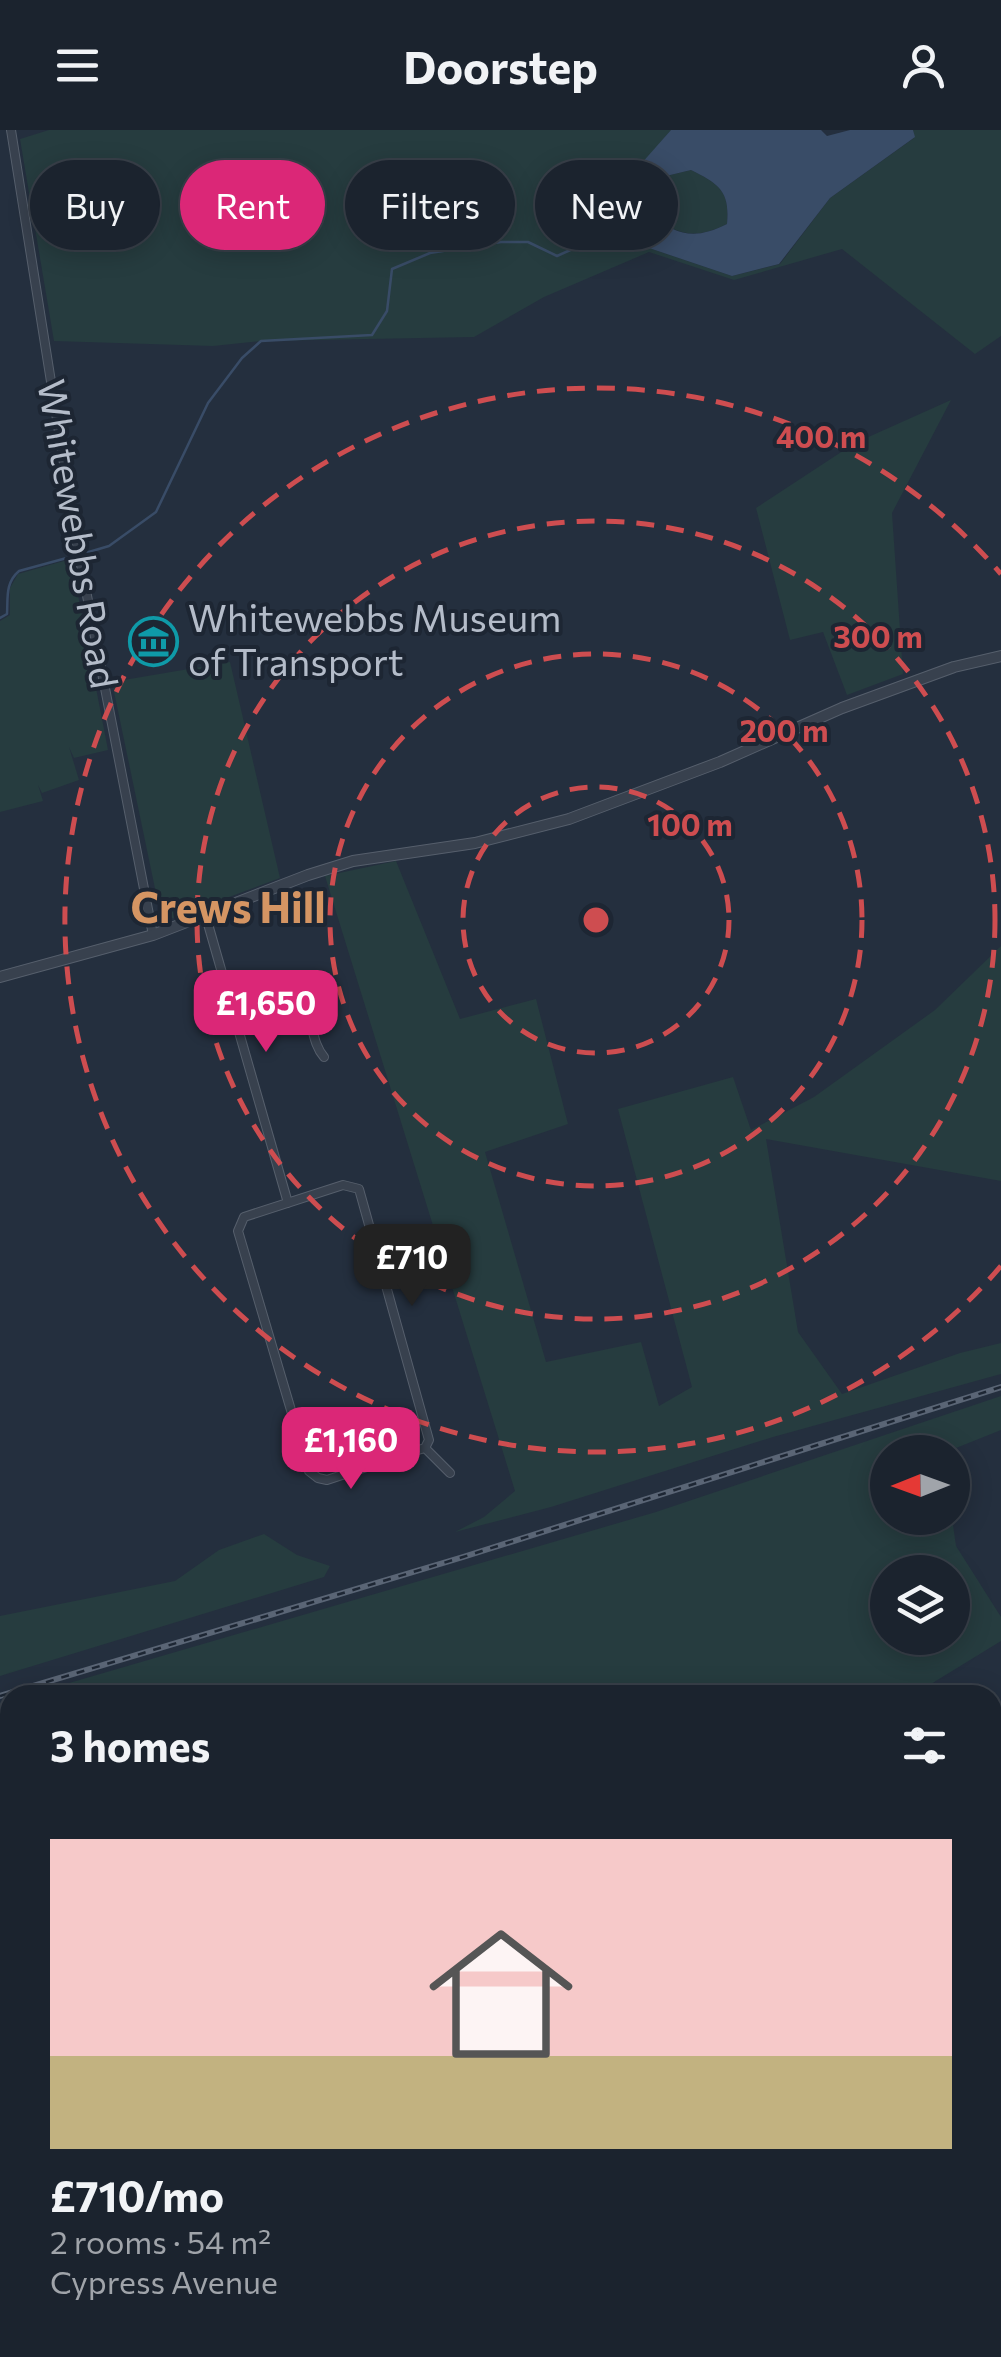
<!DOCTYPE html>
<html lang="en">
<head>
<meta charset="utf-8">
<style>
  body { margin:0; font-family:Commissioner,sans-serif; background:#282f3a; color:#f1f3f6; height:100vh; display:flex; flex-direction:column; font-size:38px; white-space:nowrap }
  * { box-sizing:border-box; margin:0 }
  p { font-size:32px; color:#a0a4aa }
  .icon { flex:none; width:55px; height:55px; fill:none; stroke:currentColor; stroke-width:2; stroke-linecap:round; stroke-linejoin:round }
  .map { position:relative; flex:1; overflow:hidden }
  .sheet { position:absolute; left:0px; top:1555px; width:1002px; height:672px; display:flex; flex-direction:column; background:#1b232e; border-radius:30px 30px 0 0; box-shadow:0 5px 25px #0003,0 0 0 2px #39404a }
  .sheet>* { flex:none }
  .hud { position:absolute; left:30px; top:30px; width:942px; height:90px; display:flex; gap:20px }
  .needle { width:65px; rotate:269deg }
  .fabs { position:absolute; left:870px; top:1305px; display:grid; gap:20px }
  .fabs a { display:grid; place-items:center; width:100px; height:100px; border-radius:50%; background:#1b232e; box-shadow:0 5px 25px #0003,0 0 0 2px #39404a; font-size:50px }
  .price { position:absolute; translate:-50% -85px; padding:0 22px; border-radius:20px; background:#db2777; color:#fff; font-size:32px; line-height:65px; filter:drop-shadow(0 2px 5px #0008) }
  .price::after { content:''; position:absolute; left:50%; top:60px; width:30px; height:22px; margin-left:-15px; background:inherit; clip-path:polygon(0 0,100% 0,50% 100%) }
  .price.selected { background:#222; color:#fff }
  ul { padding:0; list-style:none }
  li { display:grid; align-content:center; gap:20px; height:530px; padding:0 50px }
  li+li { border-top:2px solid #39404a }
  li span { display:grid; place-items:center; height:310px; border-radius:0px; color:#555 }
  li>.icon { margin-inline-start:auto }
  span .icon { width:180px; height:180px; fill:#fffc; stroke-width:1 }
  li b { font-size:42px }
  h2 { display:flex; justify-content:space-between; align-items:center; height:120px; padding:0 50px; font-size:42px }
  .chip { padding:0 35px; border-radius:45px; background:#1b232e; box-shadow:0 5px 25px #0003,0 0 0 2px #39404a; font-size:35px; line-height:90px }
  .chip.selected { background:#db2777; color:#fff }
  header { display:flex; justify-content:space-between; align-items:center; height:130px; padding:0 50px; background:#1b232e; font-size:45px; font-weight:700 }
  .map>svg:first-child { display:block }
</style>
</head>
<body>
<header><svg class="icon" aria-label="menu" viewBox="0 0 24 24"><path d="M4 6h16M4 12h16M4 18h16"/></svg>Doorstep<svg class="icon" aria-label="person" viewBox="0 0 24 24"><circle cx="12" cy="8" r="4"/><path d="M4 21q1-7 8-7t8 7"/></svg></header>
<div class="map">
<svg width="1001" height="2227" viewBox="0 0 1001 2227">
  <rect width="100%" height="100%" fill="#242f3e"/>
  <path fill="#263c3f" fill-rule="evenodd" d="M49,0H671L643,33L600,122L649,118L732,146L780,134L830,68L914,8L913,0H1001V206L975,224L842,119L734,150L649,122L544,167L474,207L261,211L213,216L54,211L20,9Z
    M691,40C719,54 730,61 727,94C694,110 679,105 649,85L652,65L662,47Z
    M951,270L892,383L903,544L847,565L823,502L790,510L756,378L855,313Z
    M71,429L108,620L74,628L69,617L79,650L42,663L38,655L43,671L0,682V491L10,485V458L18,444Z
    M230,532L280,748L162,792L112,552Z
    M396,731L460,889L536,869L568,994L485,1022L546,1232L641,1212L659,1276L692,1257L618,979L733,947L751,1000L814,967L935,880L1001,816V1051L766,1009L798,1202L842,1264L960,1223L1001,1213V1244L773,1307L551,1377L455,1402L484,1387L515,1361L325,746Z
    M1001,1266V1300L946,1322H888V1388H952L956,1416L1001,1487V1511L913,1565H28L656,1382ZM888,1442H952V1508H888Z
    M264,1404L297,1425L330,1436L324,1447L0,1546V1486L175,1451L219,1420Z
    M10,1570V2218H695L692,2227H0V1573Z
    M1001,1897V1974L993,1978V1902Z"/>
  <path fill="#394c67" fill-rule="evenodd" d="M671,0H821L827,6L850,0H913L915,7L830,68L779,134L732,146L649,118L600,122L586,104L602,78ZM691,40C719,54 730,61 727,94C695,110 678,106 649,84L652,65L662,47Z"/>
  <g fill="none" stroke-linecap="round" stroke-linejoin="round">
    <path stroke="#394c67" stroke-width="2.5" d="M82,424L109,416L156,382L208,273L242,228L261,211L372,205L387,181L392,139L430,123L501,112H528L557,126L575,118L587,104
      M0,488L7,484C8,468 5,453 19,441L74,426
      M992,1962L1001,1959
      M0,2169L10,2168
      M190,2218L191,2227
      M202,2218L243,2225L267,2218
      M362,2218L365,2227
      M431,2227L442,2221L454,2227
      M499,2227L508,2218"/>
    <defs>
      <path id="minor" d="M11,0L76,409L153,805
        M206,787L288,1073
        M303,876L318,867
        M237,890L303,876C314,891 311,912 324,927
        M343,1055L359,1059L429,1310L425,1318L418,1320L327,1350L318,1348L309,1341L238,1101L244,1087Z
        M425,1318L450,1343"/>
      <path id="tertiary" d="M0,847L153,805L308,745L353,731L475,713L569,689L720,632L842,578L954,537L1001,526"/>
    </defs>
    <use href="#minor" stroke="#565f6c" stroke-width="10"/>
    <use href="#tertiary" stroke="#565f6c" stroke-width="12"/>
    <use href="#minor" stroke="#38414e" stroke-width="8"/>
    <use href="#tertiary" stroke="#38414e" stroke-width="10"/>
    <defs>
      <path id="rail" d="M0,1566L463,1427L1001,1257"/>
    </defs>
    <use href="#rail" stroke="#5a6575" stroke-width="6"/>
    <use href="#rail" stroke="#1d2633" stroke-width="2.5" stroke-dasharray="8" stroke-linecap="butt"/>
  </g>
  <g fill="none" stroke="#ce4d50" stroke-width="5" stroke-dasharray="18 12">
    <circle cx="596" cy="790" r="133"/>
    <circle cx="596" cy="790" r="266"/>
    <circle cx="596" cy="790" r="399"/>
    <path d="M1001 1136A532 532 0 1 1 1001 444"/>
  </g>
  <defs>
    <symbol id="museum-ring" viewBox="-11 -11 22 22"><circle r="9.5" fill="#1d2633" stroke="#0f9aa8" stroke-width="1.5"/><path d="M0-6L6-3V-2H-6V-3ZM-5-1h2V3h-2ZM-1-1h2V3h-2ZM3-1h2V3H3ZM-6 4H6V6H-6Z" fill="#0f9aa8"/></symbol>
  </defs>
  <g fill-rule="evenodd">
    <use href="#museum-ring" x="126" y="484" width="55" height="55"/>
  </g>
  <g text-anchor="middle" stroke-width="8" stroke-linejoin="round" paint-order="stroke">
    <g font-size="38" fill="#b4bcc9" stroke="#1d2633">
      <text transform="translate(77 404) rotate(80)" y="13">Whitewebbs Road</text>
    </g>
    <g font-size="38" fill="#b4bcc9" stroke="#1d2633" text-anchor="start">
      <text x="188" y="502">Whitewebbs Museum<tspan x="188" dy="44">of Transport</tspan></text>
    </g>
    <g font-size="42" font-weight="bold" fill="#d59563" stroke="#1d2633">
      <text x="228" y="793">Crews Hill</text>
    </g>
  </g>
  <circle cx="596" cy="790" r="15" fill="#ce4d50" stroke="#1d2633" stroke-width="5"/>
  <g font-size="30" text-anchor="middle" font-weight="bold" fill="#ce4d50" stroke="#1d2633" stroke-width="8" stroke-linejoin="round" paint-order="stroke">
    <text x="821" y="318">400 m</text>
    <text x="878" y="518">300 m</text>
    <text x="784" y="612">200 m</text>
    <text x="690" y="706">100 m</text>
  </g>
</svg>
<div class="fabs">
<a><svg class="needle" viewBox="-14 -14 28 28"><path d="M0-13l5 13h-10z" fill="#e53935"/><path d="M0 13l5-13h-10z" fill="#a0a4aa"/></svg></a>
<a><svg class="icon" aria-label="layers" viewBox="0 0 24 24"><path d="M12 4l9 5-9 5-9-5zM3 14l9 5 9-5"/></svg></a>
</div>
<b class="price" style="left:266px;top:925px">£1,650</b>
<b class="price selected" style="left:412px;top:1179px">£710</b>
<b class="price" style="left:351px;top:1362px">£1,160</b>
<div class="hud">
<a class="chip">Buy</a>
<a class="chip selected">Rent</a>
<a class="chip">Filters</a>
<a class="chip">New</a>
</div>
<section class="sheet">
<h2>3 homes<svg class="icon" aria-label="filters" viewBox="0 0 24 24"><path d="M4 7h16M4 17h16"/><circle cx="9" cy="7" r="2"/><circle cx="15" cy="17" r="2"/></svg></h2>
<ul>
<li><span style="background:linear-gradient(#f6c9c9 70%,#c2b280 0)"><svg class="icon" aria-label="home" viewBox="0 0 24 24"><path d="M3 11l9-7 9 7M6 9v11h12V9"/></svg></span><div><b>£710/mo</b><p>2 rooms · 54 m²</p><p>Cypress Avenue</p></div></li>
</ul>
</section>
</div>
</body>
</html>
